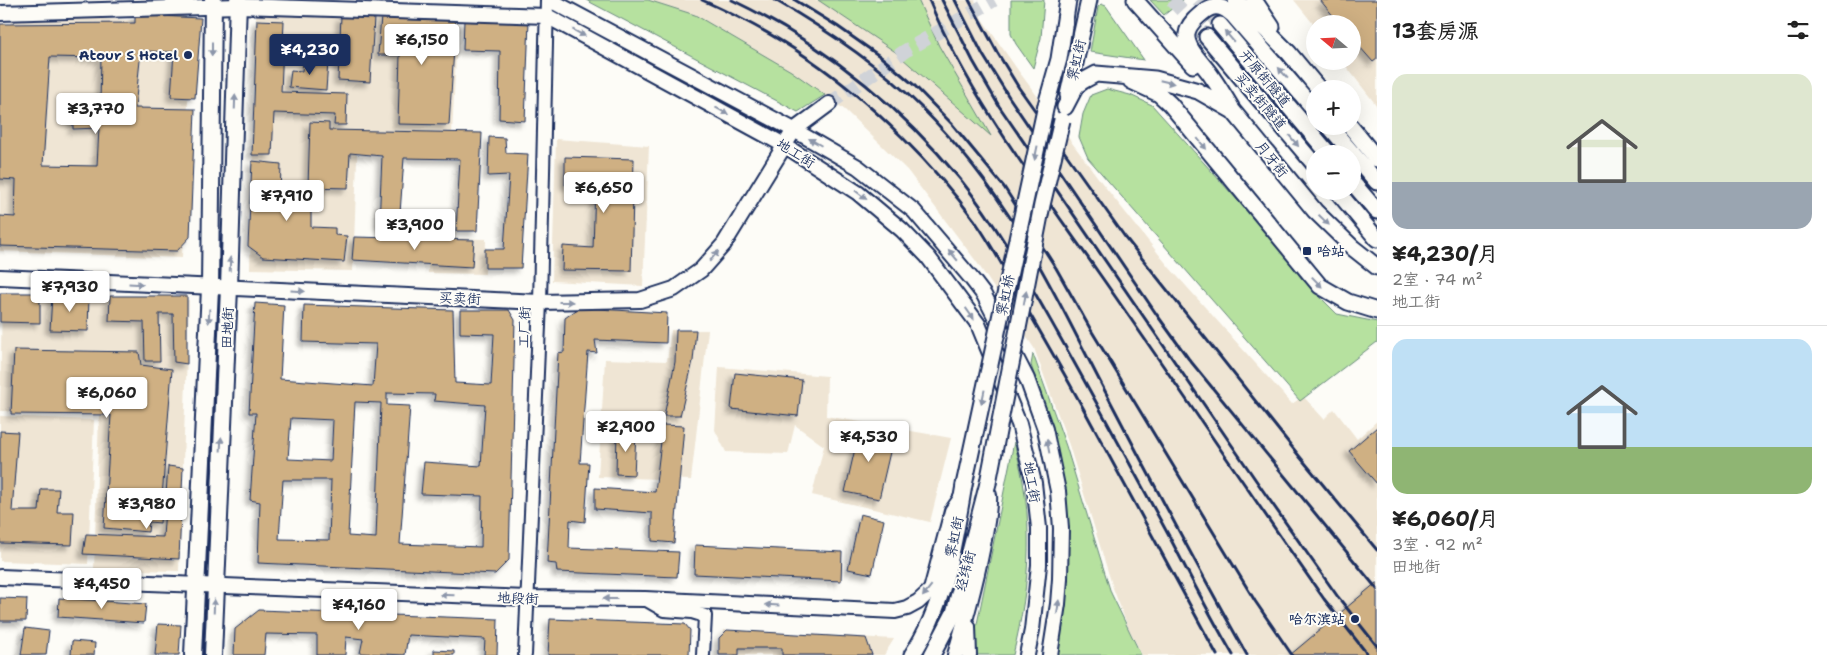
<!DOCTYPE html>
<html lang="zh">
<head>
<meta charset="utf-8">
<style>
  body { margin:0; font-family:"Shantell Sans","LXGW WenKai TC",sans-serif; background:#f2f2f2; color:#222; height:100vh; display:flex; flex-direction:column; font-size:19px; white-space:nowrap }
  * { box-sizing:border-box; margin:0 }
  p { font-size:16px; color:#767676 }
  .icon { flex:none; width:28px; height:28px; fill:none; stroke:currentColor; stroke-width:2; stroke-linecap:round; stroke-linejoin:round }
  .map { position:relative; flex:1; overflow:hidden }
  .panel { display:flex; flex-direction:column; background:#fff; width:450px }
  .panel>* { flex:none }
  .needle { width:32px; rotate:289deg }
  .controls { position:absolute; left:1306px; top:15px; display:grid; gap:10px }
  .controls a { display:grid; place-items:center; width:55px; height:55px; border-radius:50%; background:#fff; box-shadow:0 5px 20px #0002; font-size:25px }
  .price { position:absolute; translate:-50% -42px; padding:0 11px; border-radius:5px; background:#fff; color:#222; font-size:16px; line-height:32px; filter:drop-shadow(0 1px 2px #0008) }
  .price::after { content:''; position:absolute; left:50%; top:30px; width:15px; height:11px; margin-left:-8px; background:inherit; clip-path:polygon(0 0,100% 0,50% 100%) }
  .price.selected { background:#1b2f5e; color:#fff }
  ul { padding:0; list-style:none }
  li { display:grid; align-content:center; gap:10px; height:265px; padding:0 15px }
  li+li { border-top:1px solid #e0e0e0 }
  li span { display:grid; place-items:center; height:155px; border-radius:15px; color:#555 }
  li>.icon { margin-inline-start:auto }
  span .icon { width:90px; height:90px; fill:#fffc; stroke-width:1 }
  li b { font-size:21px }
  h2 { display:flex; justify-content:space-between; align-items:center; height:60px; padding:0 15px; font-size:21px }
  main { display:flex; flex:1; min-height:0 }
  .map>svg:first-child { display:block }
</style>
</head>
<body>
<main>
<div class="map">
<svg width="1377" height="655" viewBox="0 0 1377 655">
  <defs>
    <filter id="shadow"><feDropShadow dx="-4.5" dy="4.5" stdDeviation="2.5" flood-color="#0004"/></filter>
  </defs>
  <rect width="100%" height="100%" fill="#fdfcf7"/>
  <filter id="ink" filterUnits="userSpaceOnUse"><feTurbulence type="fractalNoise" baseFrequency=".02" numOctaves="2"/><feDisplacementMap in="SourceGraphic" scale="10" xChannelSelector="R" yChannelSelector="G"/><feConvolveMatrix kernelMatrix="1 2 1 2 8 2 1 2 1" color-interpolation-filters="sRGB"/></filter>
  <g filter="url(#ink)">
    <path fill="#efe5d4" d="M648,0H975L982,19L1020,73L1102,183L1169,267L1292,404L1303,396L1324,419L1334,409L1357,439L1377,421V655H1142L1128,627L1113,588L1069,445L1034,348L976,261L907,170L845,110L791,71L695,15Z
      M1294,0H1377V106L1342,61H1352V24H1315V26Z
      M256,14L458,18L452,133L358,132L353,271L250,269Z
      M11,16L191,22L182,258L0,251V157H6Z
      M556,139L649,146L643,286L552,281Z
      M429,238L486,239L485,274L428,273Z
      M2,294L189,300L179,571L94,569L99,414L0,411Z
      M671,330H708L691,480L598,477L605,359L667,361Z
      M719,367L827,376L826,416L951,438L930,522L812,495L824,446L795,425L788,454L726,452L715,430Z
      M0,416L94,420L88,564L0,561Z
      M724,630L894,639L884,655H722Z"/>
    <path fill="#b6e19f" stroke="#68887e" d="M586,0H648L695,15L791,71L825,95L798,112Z
      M818,0H918L939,46L991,136L894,51Z
      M1011,0H1044L1041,38L1033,68L1016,44L1011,34Z
      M1150,0H1183L1164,15Z
      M1101,4L1106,6L1144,60L1090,52L1098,7Z
      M1107,89L1130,95L1152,105L1266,232L1302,279L1337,314L1377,322V342L1300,401L1088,158L1079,137L1083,114L1091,95Z
      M1033,354L1066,446L1111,593L1141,655H1057L1060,476L1055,438L1031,365Z
      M1014,442C1035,517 1031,581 1013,655H975L976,629Z"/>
    <path fill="#cfb083" stroke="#1b2f5e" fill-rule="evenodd" filter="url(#shadow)" d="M1320,0H1377V59L1373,62L1352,38V24H1340Z
      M135,15L201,18L195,98L171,97L174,52L141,51L135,108L195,109L190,237L177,251L0,246V216L15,217L16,180L0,179V24L135,23ZM50,57L101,58L100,103L73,102V129L99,128L97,166L43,165Z
      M341,16L374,18L370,82L338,80Z
      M381,16L456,18L449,125L398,124L400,55H378Z
      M257,20L284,21L281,92L347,94L346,125H334L335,115L274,113L272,155H252Z
      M464,20L529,21L525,121L499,119L500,51L463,50Z
      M303,61L328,62L326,90L289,87L291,70L302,71Z
      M310,122L329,123V130L482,133L477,231H456L460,159L404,158L399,227L379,225L382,156L350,153L348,188L308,187Z
      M489,137L505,138L506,153L528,154L521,268H485V249H504L509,175L488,176Z
      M565,157L634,159L631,271L562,270L563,246L593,248L595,187L565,185Z
      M252,161L281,164L280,199H311V227L335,228V235L347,236L344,262L263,257L248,246Z
      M354,237L474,240L472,267L352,260Z
      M0,293H40V323L0,322Z
      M52,295L89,296L88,331L50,330Z
      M110,296H187V364L174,362L173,314H159L160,361H145L144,322L109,321Z
      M255,303L284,305L280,379L373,386L376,344L303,342L304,305L453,310L455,383L491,385L494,334L460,333V310H509L515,320L509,560L495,574L258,563L260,502L250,500L256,413H249ZM387,393L435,394L434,401L485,405L481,466L424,462L421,494L482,496L481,547L400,544L410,406L387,405ZM355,402L381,403L376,538L348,536ZM291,418L333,420L331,461L288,459ZM283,480H331L329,540L279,539Z
      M579,308L667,313L666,343L595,340L597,353L588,352L580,463H589L585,522L570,520L569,548L679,552L677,577L557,572L556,564L547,563L558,353L564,352L565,318Z
      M676,330H696L693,361L680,416H664L675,362Z
      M14,350L139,352L141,365L172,369L160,523L149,522L148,532L104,528L111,415L11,414Z
      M735,373L802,380L798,416L731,409Z
      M663,425L684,426L674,543L652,541V513L595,509V488L655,492Z
      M860,427L894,435L879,499L845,492Z
      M1377,427V484L1349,451Z
      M0,431L18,432L12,511H39L41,489H59L57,512H74L72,545L0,543Z
      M617,431L636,432L634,475L616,474Z
      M168,466L183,468L179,559L83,554L86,534L163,537Z
      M860,514L884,520L872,574L848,569Z
      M695,545L842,552L841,581L694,574Z
      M1377,582V655H1290Z
      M0,598L27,599L26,621H0Z
      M59,598L146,604L144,623L58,617Z
      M259,610L498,619L497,655H484L485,639L408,635L405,655L360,653L363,639L346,637L345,655H317V635L266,634L264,655H234L235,629Z
      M550,619L685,624L690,630L689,655H548Z
      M158,624L181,625L179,655H155Z
      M25,628L49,631L46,655H21Z
      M727,630L866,638L872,655H782V648H739V655H719V638Z
      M72,641L95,643L94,655H71Z
      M434,650L454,651V655H434Z"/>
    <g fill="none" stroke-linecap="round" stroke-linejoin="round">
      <path stroke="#d0d3d8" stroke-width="14" stroke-dasharray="14 7" stroke-linecap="butt" d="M1172,0L1207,37
        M1198,0L1220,25
        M829,104L905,51L994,0"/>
      <defs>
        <path id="tertiary" d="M645,599L664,610L692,612L705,616L703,655
          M525,655L540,302L547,0"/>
        <path id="secondary" d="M550,0L794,130L858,167L914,211L971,278L984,295L1027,379L1045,429L1058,491L1061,528L1060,579L1058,604L1050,655
          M0,13L238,6L547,16L784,145L858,193L902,230L928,257L978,324L1019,424L1034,483L1039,528V565L1032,630L1027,655
          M0,277L540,302L640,300L674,289L701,270L724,244L794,130L829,104
          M0,577L527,598L645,599L895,611L907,608L918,602L931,590L952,511L961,498
          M968,626L969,655
          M955,655C967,615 978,575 985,534C987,521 990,508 989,495"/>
        <path id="primary" d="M1135,0L1193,65
          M1236,0L1289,53L1319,89
          M1254,0L1272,27
          M1220,25L1329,154
          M1207,37L1315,165
          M1131,81L1159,94L1170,104L1320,286L1348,302L1377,311
          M1068,95L1089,0
          M1046,105L1059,59L1068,0
          M1065,107L1076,86L1083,81L1096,74L1155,79L1198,91L1233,111L1315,211L1353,248L1377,267
          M1231,107C1225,97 1219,87 1212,77C1205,65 1185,49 1187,34C1188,24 1198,16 1206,10C1216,3 1225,8 1233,15L1315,110
          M1329,126L1377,182
          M1350,126L1377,159
          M1352,182L1377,211
          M1337,191L1377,239
          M912,655C945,605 954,543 964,485
          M932,655L954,613L988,483"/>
        <path id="trunk" d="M193,655L210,288L213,0
          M213,655L229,288L238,0"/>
      </defs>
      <use href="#tertiary" stroke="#1b2f5e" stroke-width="16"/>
      <use href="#secondary" stroke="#1b2f5e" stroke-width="18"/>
      <use href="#primary" stroke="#1b2f5e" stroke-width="19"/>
      <use href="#trunk" stroke="#1b2f5e" stroke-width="20"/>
      <use href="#tertiary" stroke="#fdfcf7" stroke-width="12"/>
      <use href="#secondary" stroke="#fdfcf7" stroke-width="14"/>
      <use href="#primary" stroke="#fdfcf7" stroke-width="15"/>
      <use href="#trunk" stroke="#fdfcf7" stroke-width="16"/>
      <path stroke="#1b2f5e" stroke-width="3" d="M702,0C783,36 839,75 902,137C928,163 953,191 975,221C993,247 1008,275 1023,302C1043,337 1063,371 1082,406C1127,489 1172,572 1217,655
        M732,0C820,42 898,104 960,179C998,226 1027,279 1057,332C1095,399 1132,468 1169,536C1190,576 1210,616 1233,655
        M775,0C827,30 878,64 921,107C959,145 992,188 1020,233C1052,284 1078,340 1106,393C1152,481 1198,569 1247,655
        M795,0L837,26L881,57L914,85L952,124L1004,187L1056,268L1091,330L1255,601L1292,655
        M929,0C970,98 1038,186 1098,272C1174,380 1248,491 1324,599L1368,655
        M942,0L973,61L999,106L1264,492L1338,597L1377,646
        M955,0L983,55L1009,97L1157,315L1188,358L1377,589
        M969,0L997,52L1019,88L1125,237L1300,457L1377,550"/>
      <defs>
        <path id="primary-bridge" d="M988,483L1042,205L1062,120
          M964,485L1046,105"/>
      </defs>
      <use href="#primary-bridge" stroke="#1b2f5e" stroke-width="19" stroke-linecap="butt"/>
      <use href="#primary-bridge" stroke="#fdfcf7" stroke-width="15"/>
    </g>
    <defs><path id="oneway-solid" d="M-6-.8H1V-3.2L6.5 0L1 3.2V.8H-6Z" transform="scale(1.25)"/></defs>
    <g fill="#8c96aa">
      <use href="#oneway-solid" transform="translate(579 33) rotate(28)"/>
      <use href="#oneway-solid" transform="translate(1229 36) rotate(-130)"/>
      <use href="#oneway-solid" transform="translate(212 49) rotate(90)"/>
      <use href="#oneway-solid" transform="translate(1283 73) rotate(-131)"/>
      <use href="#oneway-solid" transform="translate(1167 82) rotate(13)"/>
      <use href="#oneway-solid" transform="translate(235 102) rotate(-88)"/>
      <use href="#oneway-solid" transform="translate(722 111) rotate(29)"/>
      <use href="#oneway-solid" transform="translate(1294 141) rotate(50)"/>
      <use href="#oneway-solid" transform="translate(815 142) rotate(-150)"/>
      <use href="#oneway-solid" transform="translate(1202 144) rotate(51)"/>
      <use href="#oneway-solid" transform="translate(1036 153) rotate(102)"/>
      <use href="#oneway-solid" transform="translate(861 195) rotate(37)"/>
      <use href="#oneway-solid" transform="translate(1324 220) rotate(44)"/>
      <use href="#oneway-solid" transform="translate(953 255) rotate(-130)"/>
      <use href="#oneway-solid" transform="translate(714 256) rotate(-50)"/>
      <use href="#oneway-solid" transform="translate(230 264) rotate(-88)"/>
      <use href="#oneway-solid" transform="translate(1317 282) rotate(46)"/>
      <use href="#oneway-solid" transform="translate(136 284) rotate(3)"/>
      <use href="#oneway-solid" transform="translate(298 291) rotate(3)"/>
      <use href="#oneway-solid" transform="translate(1025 298) rotate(-79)"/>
      <use href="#oneway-solid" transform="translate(566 302)"/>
      <use href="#oneway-solid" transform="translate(970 314) rotate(55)"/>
      <use href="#oneway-solid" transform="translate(209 316) rotate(93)"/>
      <use href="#oneway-solid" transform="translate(983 397) rotate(102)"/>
      <use href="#oneway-solid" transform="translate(221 444) rotate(-87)"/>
      <use href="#oneway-solid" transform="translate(1048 446) rotate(-101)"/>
      <use href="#oneway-solid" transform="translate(927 591) rotate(128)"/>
      <use href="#oneway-solid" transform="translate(447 595) rotate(-178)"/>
      <use href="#oneway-solid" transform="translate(610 599) rotate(-180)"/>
      <use href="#oneway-solid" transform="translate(772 605) rotate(-177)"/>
      <use href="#oneway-solid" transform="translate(214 606) rotate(-88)"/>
      <use href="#oneway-solid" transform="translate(1058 607) rotate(-83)"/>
    </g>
  </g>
  <g fill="#1b2f5e" stroke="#fdfcf7" stroke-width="2">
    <circle cx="188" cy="55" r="5"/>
    <rect x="1302" y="246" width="10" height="10" rx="2.5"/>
    <circle cx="1355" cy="619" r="5"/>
  </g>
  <g text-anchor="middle" stroke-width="4" stroke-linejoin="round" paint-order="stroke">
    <g font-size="14" font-weight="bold" fill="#1b2f5e" stroke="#fdfcf7" text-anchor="end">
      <text x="178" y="60">Atour S Hotel</text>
      <text x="1317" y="256" text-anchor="start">哈站</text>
      <text x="1345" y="624">哈尔滨站</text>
    </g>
    <g font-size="14" fill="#1b2f5e" stroke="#fdfcf7">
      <text transform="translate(1076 60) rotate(-77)" y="5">霁虹街</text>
      <text transform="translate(1265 78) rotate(50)" y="5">开原街隧道</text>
      <text transform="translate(1261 101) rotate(50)" y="5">买卖街隧道</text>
      <text transform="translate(796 153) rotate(32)" y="5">地工街</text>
      <text transform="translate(1272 159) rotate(51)" y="5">月牙街</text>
      <text transform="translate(1005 295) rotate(-78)" y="5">霁虹桥</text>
      <text transform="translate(460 298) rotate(3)" y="5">买卖街</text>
      <text transform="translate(524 327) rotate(-88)" y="5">工厂街</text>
      <text transform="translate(227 328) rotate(-87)" y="5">田地街</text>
      <text transform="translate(1032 482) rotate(80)" y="5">地工街</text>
      <text transform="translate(954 537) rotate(-78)" y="5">霁虹街</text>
      <text transform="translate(965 571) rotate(-75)" y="5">经纬街</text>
      <text transform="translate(518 598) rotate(2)" y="5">地段街</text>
    </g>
  </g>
</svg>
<div class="controls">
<a><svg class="needle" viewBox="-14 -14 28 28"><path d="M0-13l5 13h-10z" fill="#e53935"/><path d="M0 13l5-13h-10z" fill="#767676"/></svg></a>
<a>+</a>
<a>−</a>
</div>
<b class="price" style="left:422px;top:66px">¥6,150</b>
<b class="price selected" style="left:310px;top:76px">¥4,230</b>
<b class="price" style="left:96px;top:135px">¥3,770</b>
<b class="price" style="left:604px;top:214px">¥6,650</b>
<b class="price" style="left:287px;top:222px">¥7,910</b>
<b class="price" style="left:415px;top:251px">¥3,900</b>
<b class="price" style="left:70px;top:313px">¥7,930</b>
<b class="price" style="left:107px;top:419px">¥6,060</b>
<b class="price" style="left:626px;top:453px">¥2,900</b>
<b class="price" style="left:869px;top:463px">¥4,530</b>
<b class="price" style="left:147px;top:530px">¥3,980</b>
<b class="price" style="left:102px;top:610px">¥4,450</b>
<b class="price" style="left:359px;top:631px">¥4,160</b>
</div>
<section class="panel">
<h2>13套房源<svg class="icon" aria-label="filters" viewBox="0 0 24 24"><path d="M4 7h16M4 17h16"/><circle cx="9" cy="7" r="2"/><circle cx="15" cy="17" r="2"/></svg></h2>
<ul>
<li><span style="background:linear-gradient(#dfe7d0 70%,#9aa5b1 0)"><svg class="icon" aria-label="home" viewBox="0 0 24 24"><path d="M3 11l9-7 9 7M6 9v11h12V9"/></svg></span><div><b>¥4,230/月</b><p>2室 · 74 m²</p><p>地工街</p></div></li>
<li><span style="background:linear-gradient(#bfe0f5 70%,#8fb573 0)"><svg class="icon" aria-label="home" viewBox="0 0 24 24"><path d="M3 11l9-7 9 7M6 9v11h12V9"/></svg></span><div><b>¥6,060/月</b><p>3室 · 92 m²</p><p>田地街</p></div></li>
</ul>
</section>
</main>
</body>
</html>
